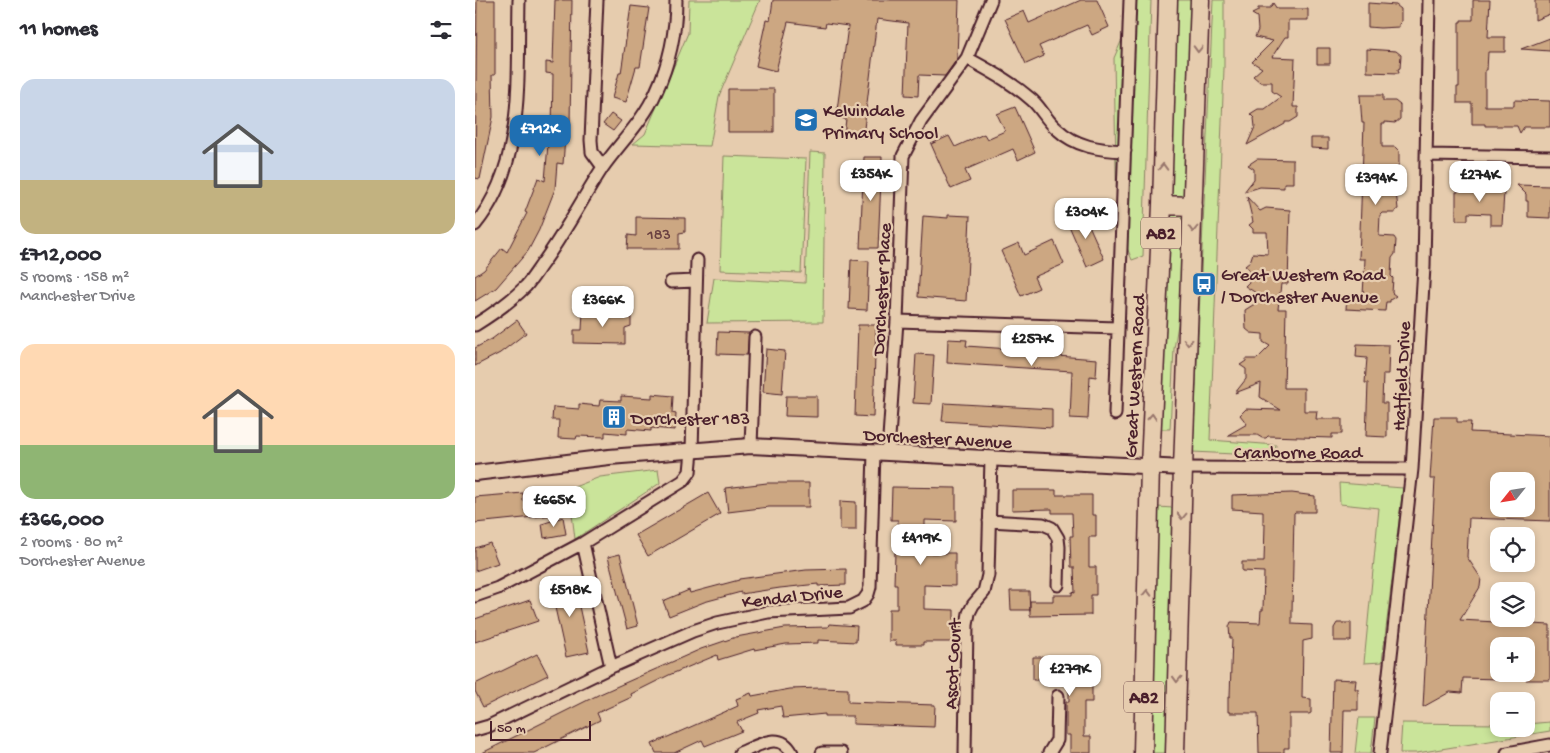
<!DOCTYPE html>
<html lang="en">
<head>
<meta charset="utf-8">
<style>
  body { margin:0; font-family:"Gochi Hand",sans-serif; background:#f2f2f3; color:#2b2b33; height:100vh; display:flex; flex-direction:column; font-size:19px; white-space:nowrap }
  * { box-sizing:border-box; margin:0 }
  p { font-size:16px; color:#7c7c81 }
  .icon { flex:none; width:28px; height:28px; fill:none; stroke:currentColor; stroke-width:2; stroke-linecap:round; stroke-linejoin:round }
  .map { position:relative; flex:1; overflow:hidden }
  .drawer { display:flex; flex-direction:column; background:#fff; width:475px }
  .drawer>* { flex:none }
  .needle { width:32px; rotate:240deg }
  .fabs { position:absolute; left:1015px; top:472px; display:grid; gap:10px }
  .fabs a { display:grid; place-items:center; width:45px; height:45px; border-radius:10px; background:#fff; box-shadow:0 2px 8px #0003; font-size:25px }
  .scale { position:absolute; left:15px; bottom:12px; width:101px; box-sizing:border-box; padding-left:5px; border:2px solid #4a1f2b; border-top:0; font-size:14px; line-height:18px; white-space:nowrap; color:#4a1f2b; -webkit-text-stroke:4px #e6ccae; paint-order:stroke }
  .price { position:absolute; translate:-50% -42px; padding:0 11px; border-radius:10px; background:#fff; color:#222; font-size:16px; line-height:32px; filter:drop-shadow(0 1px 2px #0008) }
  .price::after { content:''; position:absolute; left:50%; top:30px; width:15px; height:11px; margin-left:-8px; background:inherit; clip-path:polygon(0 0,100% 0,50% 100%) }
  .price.selected { background:#1f6fb2; color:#fff }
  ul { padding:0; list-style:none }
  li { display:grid; align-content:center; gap:10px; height:265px; padding:0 20px }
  li span { display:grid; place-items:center; height:155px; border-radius:15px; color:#555 }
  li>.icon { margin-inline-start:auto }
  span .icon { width:90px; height:90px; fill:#fffc; stroke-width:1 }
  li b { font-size:21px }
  h2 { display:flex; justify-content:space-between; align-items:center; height:60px; padding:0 20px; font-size:21px }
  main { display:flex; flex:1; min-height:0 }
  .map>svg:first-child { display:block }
</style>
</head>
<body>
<main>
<section class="drawer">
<h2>11 homes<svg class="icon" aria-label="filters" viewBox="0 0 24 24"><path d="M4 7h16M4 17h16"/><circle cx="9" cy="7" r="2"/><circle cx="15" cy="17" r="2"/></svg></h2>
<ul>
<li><span style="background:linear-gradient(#c9d6e8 65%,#c2b280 0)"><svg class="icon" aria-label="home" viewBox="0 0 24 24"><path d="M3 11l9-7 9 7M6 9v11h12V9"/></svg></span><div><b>£712,000</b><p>5 rooms · 158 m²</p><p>Manchester Drive</p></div></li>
<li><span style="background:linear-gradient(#ffd9b3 65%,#8fb573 0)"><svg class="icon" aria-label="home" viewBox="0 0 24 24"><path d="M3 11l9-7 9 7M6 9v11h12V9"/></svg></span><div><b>£366,000</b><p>2 rooms · 80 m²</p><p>Dorchester Avenue</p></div></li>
</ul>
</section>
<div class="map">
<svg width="1075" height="753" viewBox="0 0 1075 753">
  <rect width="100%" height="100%" fill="#e6ccae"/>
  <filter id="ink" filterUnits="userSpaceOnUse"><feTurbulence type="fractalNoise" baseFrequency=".02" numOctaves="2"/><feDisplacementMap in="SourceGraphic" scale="10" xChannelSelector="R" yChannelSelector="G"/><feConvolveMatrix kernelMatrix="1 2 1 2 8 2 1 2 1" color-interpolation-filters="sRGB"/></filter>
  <g filter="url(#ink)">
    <path fill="#cae49a" stroke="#8a8262" d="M214,0H285L244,96L235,146L158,144L170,134L213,33Z
      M661,0H676L668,256L657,260L642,223L639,58L660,9Z
      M701,0H718L711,196H697L695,194Z
      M738,0H749V68L735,440L801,445L800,456L718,452Z
      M335,152L350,153L348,322L232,323L239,278L330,283Z
      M249,156L331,159L326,273L245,270Z
      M697,214L708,215L711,219L708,294L699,349L695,429H685L695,216Z
      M183,470L185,483L100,539L94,489L125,477Z
      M864,483L928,488L907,662L889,663L904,508L865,504Z
      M682,507L699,508L693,753H676Z
      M884,718H900L896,753H880Z
      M1075,722V731L942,753H925L927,723L1024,724V729H1051V724Z"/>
    <path fill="#cca782" stroke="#4a1f2b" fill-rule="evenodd" d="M2,0H20V75H17L18,117L5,179L0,178Z
      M80,0H97L95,124H91L88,164L82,163L80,189L64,230L53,251L21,288L0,301V276L9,270L27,248L32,252L52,213L50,212L63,178L70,181L74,131L77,132L78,74L71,73V62L78,63Z
      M298,0H484L482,59L470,76L444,75L443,96L430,95L433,23L402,19L388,137L369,135L371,119L361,118L373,26L351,23L350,27L313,22L301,71L281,66L291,20L295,21Z
      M606,0H622L634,27L617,35L612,25L564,46L569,56L551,64L530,19L549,11L554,23Z
      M998,0H1015L1013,37H1030V52H1013L1012,70H1010V106H1039V100L1075,101V127H1049L1045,133L1042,126H1010V124H997V103H982V87H984V22H986V20H998Z
      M1060,0H1075V14L1060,20Z
      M798,3L802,9H833V20H813V37H810L797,57L820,58L818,107H823V117L815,122H810V124L772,145L780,127L779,118L775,114L783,109H790L806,97L797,91V82H785L778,76L787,68L777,62L798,41L780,37L783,30L782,17L777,14L783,11V8H795Z
      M893,3L921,5L926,9V22L924,24V27L905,28L893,27Z
      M156,6L174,8L165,67H161L151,102L137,98L144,73H146Z
      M1075,38V51L1046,49Z
      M842,48H855V64H842Z
      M892,49L921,51L926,55L925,68L923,69L924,73L892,72Z
      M253,89H299V132H253Z
      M885,95H908V101H920L925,105V119L920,123L910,122V124H907V147H920L924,151V165L919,168H909V170H907V191L921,192L923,209L920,211V213H907L905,215L904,236L919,237L921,240L920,254L917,258L916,276L918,278L917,293L921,296L915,300V302H911L910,311L871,309L872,295H888L890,259H884L889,123H887Z
      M540,107L560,152L543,160L538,149L490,170L495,181L476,189L456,144L474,136L480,147L509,134L512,139L530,131L522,114Z
      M136,114L146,121L138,131L128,124Z
      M836,138H853V149L836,148Z
      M389,157H407L403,248H385Z
      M782,159L818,160V183H809V188L785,187L769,192L779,179V169L773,165Z
      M997,184H1013L1014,187L1026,188V192H1029L1027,225H1015V214L993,213V220H981V192H983L984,187H995Z
      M1042,185L1075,186V218L1053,217V201H1051V194Z
      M772,197L785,211L791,208L815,210L813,284H806L803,309H811L809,388H829V411H842L841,419H867V434H857V438L793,436L791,438H787L782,435H753L772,424L765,415L771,409L806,410L785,397L786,383L760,393L771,379V369L765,365L771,361V359H782L795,346L788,342V334L776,333L771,329L770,310L789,298L770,286L774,282V269L770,266L775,262L778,253L793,254L792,232H778V229L774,225L778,222Z
      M609,214L629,259L612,267L592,221Z
      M473,215L495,216L491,301L443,297L448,216L473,218Z
      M161,217L210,218V232L204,233V249H152L153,235L161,236Z
      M579,241L589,264L559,277L564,288L546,296L526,251L544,243L549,255Z
      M376,260L394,261L392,310L374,309Z
      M108,312H156V326L150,328V344L99,343V330H107Z
      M42,320L51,333L25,353L0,366V348L17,339Z
      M383,325H401L398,417L380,416Z
      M243,332L274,333L272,355L242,354Z
      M473,339L492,340L491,346L564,351V345L582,346V356L622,359L621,377L615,376L613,419L595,418L597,371L472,363Z
      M882,344L914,345L913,374H908L907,403H912V437L891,436L893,383H890L892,358L881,357Z
      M291,349L310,351L307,394L288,392Z
      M441,354L459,355L456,404L438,403Z
      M177,394L198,396L197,413L201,414L200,430L176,428V431L152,429V434L130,432V437L102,436L101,439L83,438L84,420H77L78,407L104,409V404L124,406L125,400L146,401V396L177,398Z
      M311,396H342V417L310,416Z
      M469,403L577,409V428L467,421Z
      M959,417H982V422H996L995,432L1075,436V521L994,518L992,557L1006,578L1005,587L985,620L1075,625V680H1051V646H1024V679L988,678L987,693L975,692L948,707L960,479H955ZM1024,481H1051V509H1024Z
      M292,483H334V507H294L253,512L250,488Z
      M417,487L481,488V521L450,520V553H480V586L449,585V609L479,610V642H448V645H421V641H414V609H422V584H419L420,552H423V520H416Z
      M537,490H581V495H617V515H621V537H614V567H621V595H616V615L555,616V601H578V595H597V592L600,593L599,567H596L595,536H598L597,513H577V509L537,510Z
      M48,493V501L85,496L88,514L0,523V497Z
      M233,493L245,514L173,556L161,535Z
      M817,493L840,496V512H820L819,513L817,612V624L837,625V639L828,641L827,698L836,699V713L834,714H814V748H809V753H784L783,713H755V712H753V697L755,696L757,638H755L754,627L756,622L785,623L786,610H788L789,572L767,571V562H789L790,524H788V511L757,509V495Z
      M365,501L381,502V530H365Z
      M88,517L91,534L69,538L67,524Z
      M15,543L23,563L0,571V548Z
      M145,554L163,626L152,629L133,557Z
      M371,569V585L343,586V584L305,588L266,594V592L229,602L194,616L188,601L214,590L215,593L264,580V579L331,570Z
      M98,579L114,652L91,657L75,585Z
      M535,591H554L555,610H536Z
      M55,600L63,621L0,642V619Z
      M862,623H876V641H859V628Z
      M354,624L382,626L381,642L343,640V643L311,644L279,650V649L243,660L242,655L194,675L156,694L157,697L122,713L125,720L59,753H7L125,694L226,649L261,637L310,628L353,627Z
      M62,654L73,675L8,707L0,691V684Z
      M558,657H578V663H613V683H617V702H609V736H616V753H595V735H591V702H594V681L558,680Z
      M858,679L881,680L880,689H883V710H869L868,753H856Z
      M346,688L373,689V702L460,705L459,727L378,724V716H350V714L308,718L306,706L283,710L284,713L262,722L267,731L230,746L227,740L199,753H181L177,744L263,706L261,699L276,693L277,696L315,689Z"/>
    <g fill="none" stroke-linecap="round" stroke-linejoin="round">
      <defs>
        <path id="minor" d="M122,0L116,140L117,152L128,167
          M492,58C517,72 535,81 557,100C566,108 572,121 582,129C601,147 625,150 650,151
          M952,155L1075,157
          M0,225C51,163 42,75 44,0
          M196,282L221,281
          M422,321L642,328
          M0,325C18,314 36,301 51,286C57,279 62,271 67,264C90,233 107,199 128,167C145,143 169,120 181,92C195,62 201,33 201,0
          M640,414L655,0
          M276,446L280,337
          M413,452L422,321L428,156L446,121L492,58L516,0
          M708,468L937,469
          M514,521L568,524L577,528L583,538L584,547L583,585
          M108,543L136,667
          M0,596L23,588L108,543L208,481L215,472L217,451L222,260
          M0,730L14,726L136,667L218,631L242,623L293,612L374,608L388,601L393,594L395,587L399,452
          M265,753C283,746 305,730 317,753
          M347,753H366
          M490,753L492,625L494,613L498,605L509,592L513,575L516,458
          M574,753L582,740L583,696
          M905,753L937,469L949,267L954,0
          M1032,753L1075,745"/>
        <path id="tertiary" d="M0,473L134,457L276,446L708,468"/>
        <path id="primary" d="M687,205L718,206
          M668,753L675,466L687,205L693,0
          M700,753L708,468L725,0"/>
      </defs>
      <use href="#minor" stroke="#4a1f2b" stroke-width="15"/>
      <use href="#tertiary" stroke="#4a1f2b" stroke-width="18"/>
      <use href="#primary" stroke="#4a1f2b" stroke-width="21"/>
      <use href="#minor" stroke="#e6ccae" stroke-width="11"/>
      <use href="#tertiary" stroke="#e6ccae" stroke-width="14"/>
      <use href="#primary" stroke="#e6ccae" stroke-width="18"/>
    </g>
    <defs><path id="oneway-chevron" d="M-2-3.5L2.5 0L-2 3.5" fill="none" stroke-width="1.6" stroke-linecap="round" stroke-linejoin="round" transform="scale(1.25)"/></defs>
    <g stroke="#98766c">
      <use href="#oneway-chevron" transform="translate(723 49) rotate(92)"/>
      <use href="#oneway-chevron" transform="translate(688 167) rotate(-88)"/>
      <use href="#oneway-chevron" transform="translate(718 229) rotate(92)"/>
      <use href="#oneway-chevron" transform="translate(713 342) rotate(92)"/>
      <use href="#oneway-chevron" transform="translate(677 417) rotate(-87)"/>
      <use href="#oneway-chevron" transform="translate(707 516) rotate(92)"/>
      <use href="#oneway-chevron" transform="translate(672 593) rotate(-88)"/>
      <use href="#oneway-chevron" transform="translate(702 679) rotate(92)"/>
    </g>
  </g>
  <defs>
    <symbol id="school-square" viewBox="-11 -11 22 22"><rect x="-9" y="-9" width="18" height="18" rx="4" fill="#1f6fb2" stroke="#e6ccae"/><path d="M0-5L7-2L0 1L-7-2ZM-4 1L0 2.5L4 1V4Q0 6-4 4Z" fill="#fff"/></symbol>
    <symbol id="bus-square" viewBox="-11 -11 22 22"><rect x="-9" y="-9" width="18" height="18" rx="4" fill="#1f6fb2" stroke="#e6ccae"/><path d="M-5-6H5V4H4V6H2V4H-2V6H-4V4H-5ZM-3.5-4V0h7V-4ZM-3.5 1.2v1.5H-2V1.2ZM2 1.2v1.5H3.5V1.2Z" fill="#fff"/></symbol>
    <symbol id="building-square" viewBox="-11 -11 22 22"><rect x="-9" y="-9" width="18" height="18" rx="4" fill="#1f6fb2" stroke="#e6ccae"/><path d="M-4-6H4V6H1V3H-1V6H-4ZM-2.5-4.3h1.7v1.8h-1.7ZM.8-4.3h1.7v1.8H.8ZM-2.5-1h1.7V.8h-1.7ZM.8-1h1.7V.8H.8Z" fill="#fff"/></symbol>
  </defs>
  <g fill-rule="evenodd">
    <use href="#school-square" x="317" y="106" width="28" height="28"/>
    <use href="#bus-square" x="715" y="270" width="28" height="28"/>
    <use href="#building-square" x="125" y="403" width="28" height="28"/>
  </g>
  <g text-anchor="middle" stroke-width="4.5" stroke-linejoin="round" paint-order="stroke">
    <g font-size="16" fill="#6a4141">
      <text x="184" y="239">183</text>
    </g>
    <g fill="#e6ccae" stroke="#795352" stroke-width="1">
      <rect x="666" y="217.5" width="40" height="31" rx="4"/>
      <rect x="649" y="681.5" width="40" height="31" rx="4"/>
    </g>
    <g font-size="18" font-weight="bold" fill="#4a1f2b">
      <text x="686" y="239">A82</text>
      <text x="669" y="703">A82</text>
    </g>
    <g font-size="19" fill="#4a1f2b" stroke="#e6ccae" text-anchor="start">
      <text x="348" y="116">Kelvindale<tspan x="348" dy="22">Primary School</tspan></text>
      <text x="746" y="280">Great Western Road<tspan x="746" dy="22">/ Dorchester Avenue</tspan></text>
      <text x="156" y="424">Dorchester 183</text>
    </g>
    <g font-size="19" fill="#4a1f2b" stroke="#e6ccae">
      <text transform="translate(405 289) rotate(-87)" y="7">Dorchester Place</text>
      <text transform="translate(658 376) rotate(-87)" y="7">Great Western Road</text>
      <text transform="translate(925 376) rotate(-87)" y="7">Hatfield Drive</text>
      <text transform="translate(463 437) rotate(3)" y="7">Dorchester Avenue</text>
      <text x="823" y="458">Cranborne Road</text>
      <text transform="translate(317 595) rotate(-6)" y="7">Kendal Drive</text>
      <text transform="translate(476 664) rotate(-87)" y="7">Ascot Court</text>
    </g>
  </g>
</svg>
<div class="fabs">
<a><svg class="needle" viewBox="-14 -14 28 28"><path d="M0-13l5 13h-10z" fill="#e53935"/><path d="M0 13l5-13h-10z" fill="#7c7c81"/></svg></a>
<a><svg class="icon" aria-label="locate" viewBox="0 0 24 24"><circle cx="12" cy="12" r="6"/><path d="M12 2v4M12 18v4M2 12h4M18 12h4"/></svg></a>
<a><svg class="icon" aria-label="layers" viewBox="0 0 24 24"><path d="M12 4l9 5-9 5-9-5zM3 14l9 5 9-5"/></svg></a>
<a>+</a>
<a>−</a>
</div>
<div class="scale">50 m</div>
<b class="price selected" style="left:65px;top:157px">£712K</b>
<b class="price" style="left:396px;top:202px">£354K</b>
<b class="price" style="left:1005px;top:203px">£274K</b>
<b class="price" style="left:901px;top:206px">£394K</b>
<b class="price" style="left:611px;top:240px">£304K</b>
<b class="price" style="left:128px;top:328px">£366K</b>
<b class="price" style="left:557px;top:367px">£257K</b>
<b class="price" style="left:79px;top:528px">£665K</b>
<b class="price" style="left:446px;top:566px">£419K</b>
<b class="price" style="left:95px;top:618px">£518K</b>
<b class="price" style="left:595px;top:697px">£279K</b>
</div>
</main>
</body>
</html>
